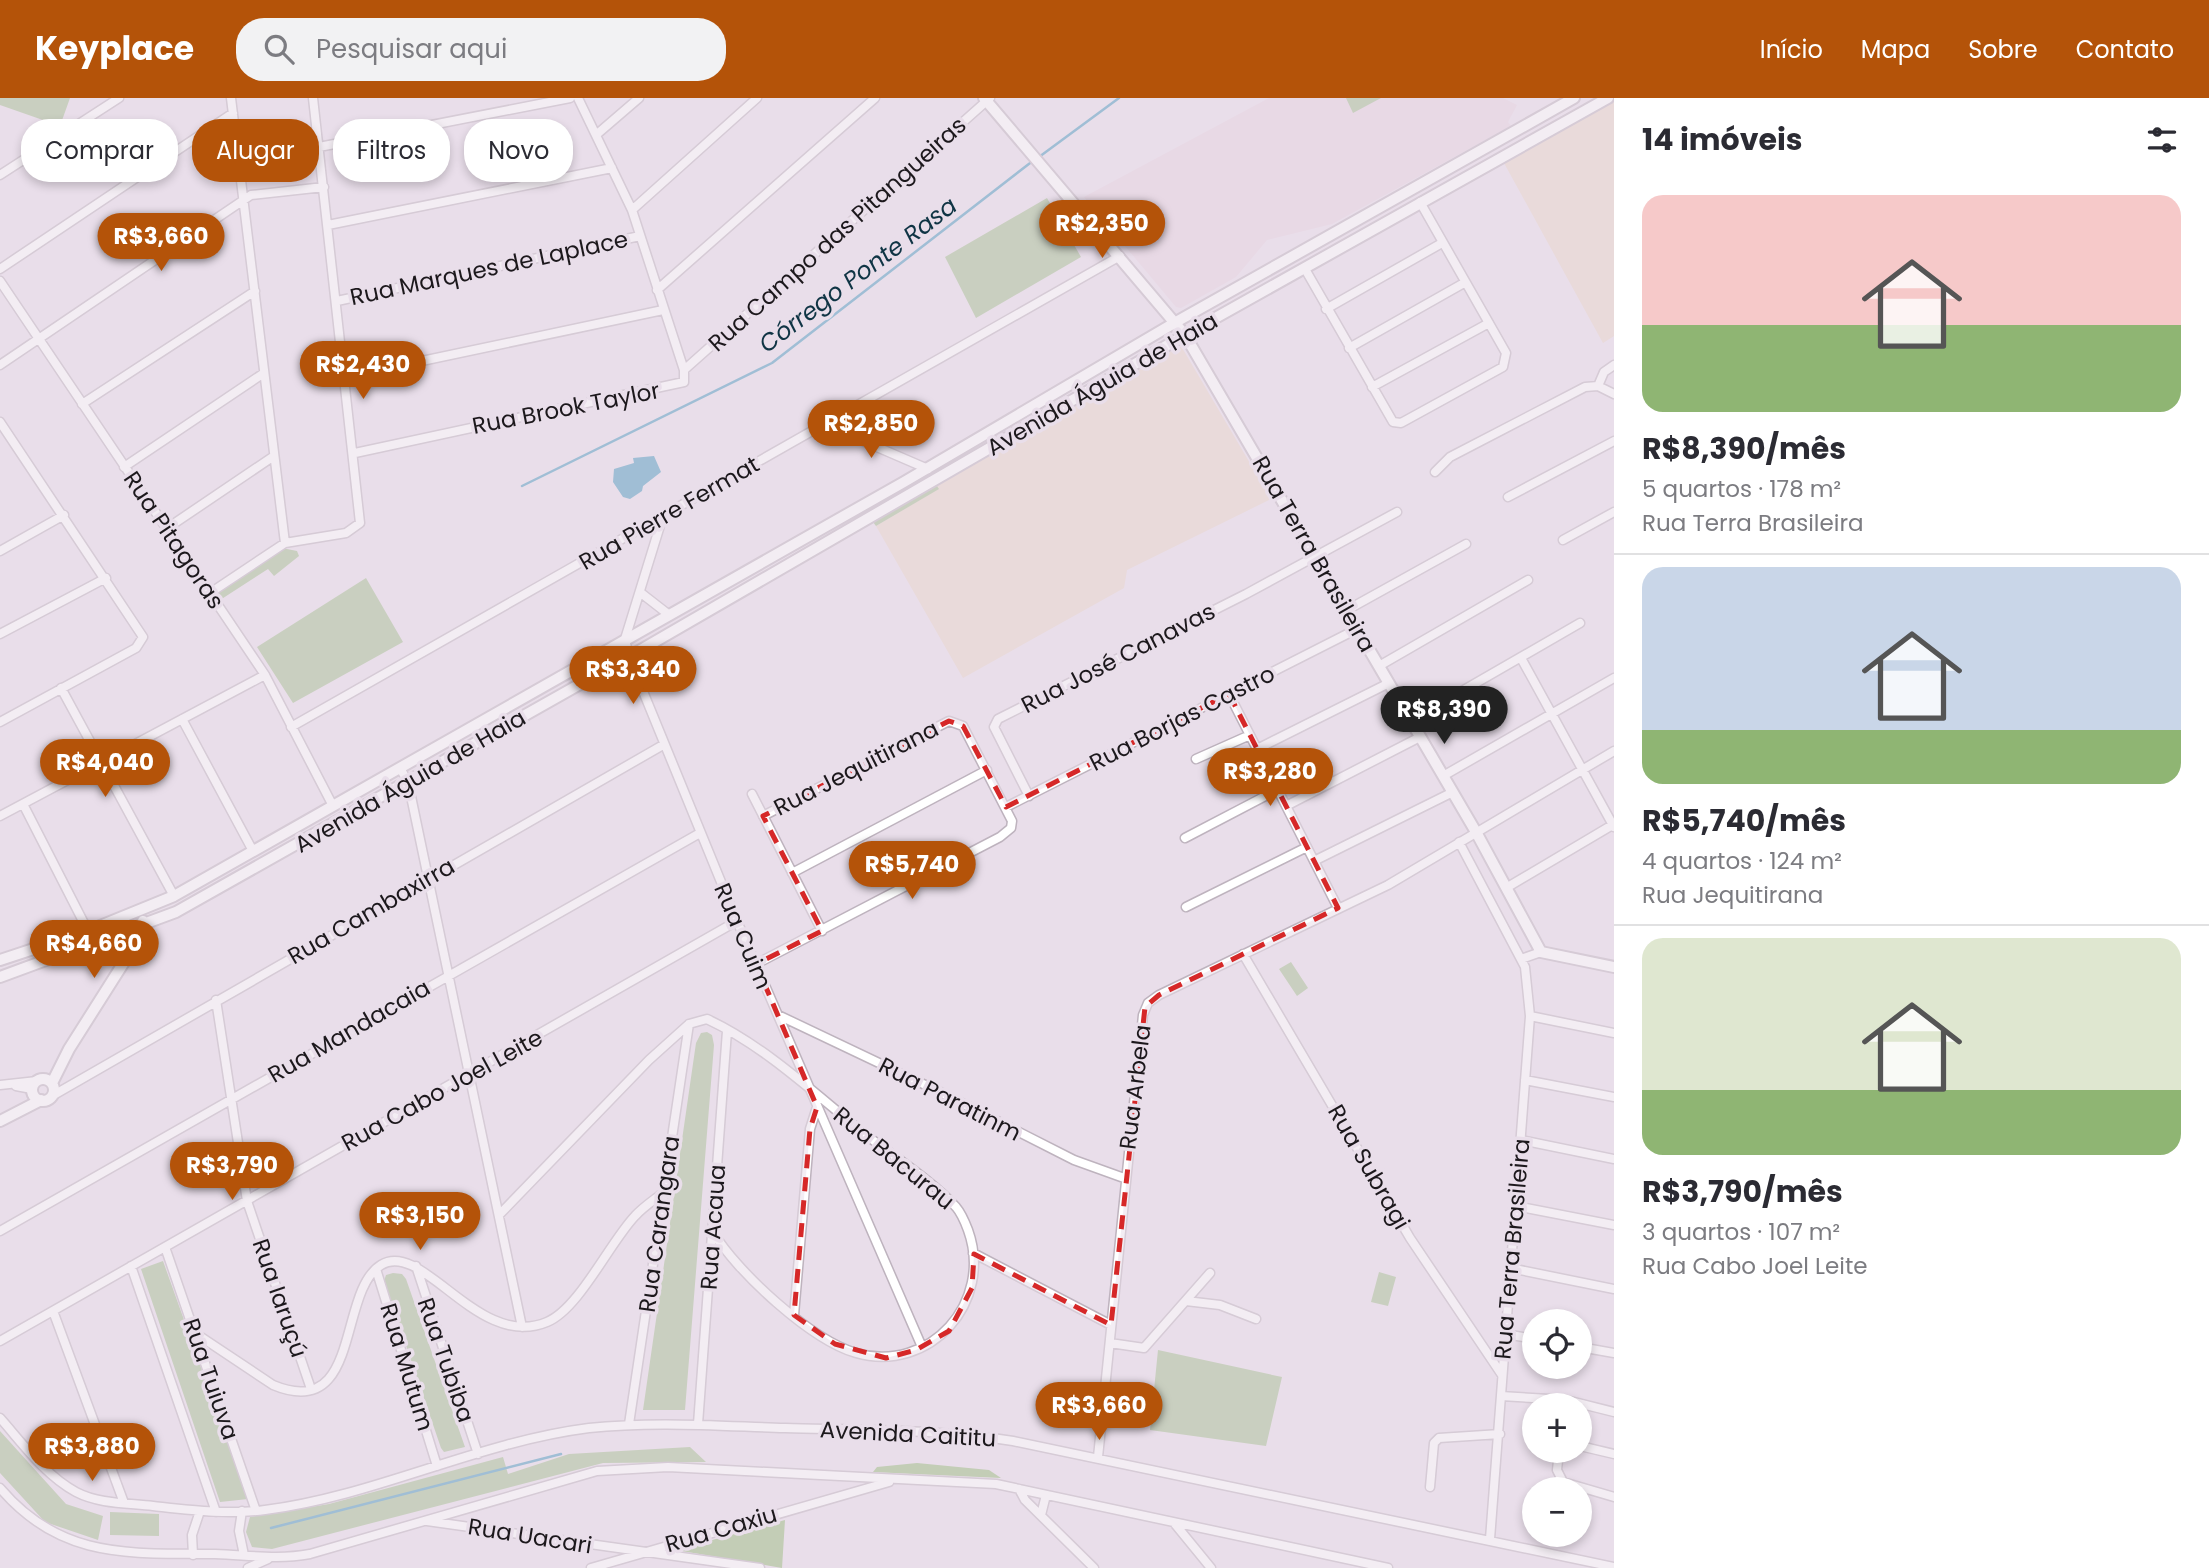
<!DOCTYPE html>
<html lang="pt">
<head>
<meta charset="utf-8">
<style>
  body { margin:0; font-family:Poppins,sans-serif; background:#f2f2f3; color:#2b2b33; height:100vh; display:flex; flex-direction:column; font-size:26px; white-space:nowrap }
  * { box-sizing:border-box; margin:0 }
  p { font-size:23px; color:#7c7c81 }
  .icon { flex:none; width:38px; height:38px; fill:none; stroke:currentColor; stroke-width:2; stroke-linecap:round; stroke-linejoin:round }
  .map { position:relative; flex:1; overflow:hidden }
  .drawer { display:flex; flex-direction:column; background:#fff; width:595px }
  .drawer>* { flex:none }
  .banner { position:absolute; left:21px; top:21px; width:665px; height:63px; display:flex; gap:14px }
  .buttons { position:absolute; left:1522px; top:1211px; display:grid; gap:14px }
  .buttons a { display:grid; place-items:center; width:70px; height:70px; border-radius:50%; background:#fff; box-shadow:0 4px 10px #0003; font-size:35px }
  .price { position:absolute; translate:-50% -60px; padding:0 16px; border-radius:24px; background:#b45309; color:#fff; font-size:23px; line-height:46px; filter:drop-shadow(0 2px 4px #0008) }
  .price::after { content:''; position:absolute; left:50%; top:42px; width:21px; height:16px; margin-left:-10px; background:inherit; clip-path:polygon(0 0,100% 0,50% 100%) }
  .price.active { background:#222; color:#fff }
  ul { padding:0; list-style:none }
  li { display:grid; align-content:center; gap:14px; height:371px; padding:0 28px }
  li+li { border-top:2px solid #e1e1e2 }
  li span { display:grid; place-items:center; height:217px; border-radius:21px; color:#555 }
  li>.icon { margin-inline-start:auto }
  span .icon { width:126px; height:126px; fill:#fffc; stroke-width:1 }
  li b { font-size:30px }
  h2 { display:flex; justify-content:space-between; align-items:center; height:84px; padding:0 28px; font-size:30px }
  .tag { padding:0 24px; border-radius:28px; background:#fff; box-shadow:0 4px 10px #0003; font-size:24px; line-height:63px }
  .tag.active { background:#b45309; color:#fff }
  header { display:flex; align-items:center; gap:42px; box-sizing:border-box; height:98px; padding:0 35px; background:#b45309; color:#fff }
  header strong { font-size:33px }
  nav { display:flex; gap:38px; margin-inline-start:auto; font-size:24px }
  .search { width:490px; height:63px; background:#f2f2f3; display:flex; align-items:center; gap:18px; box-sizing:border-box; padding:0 24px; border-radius:28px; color:#7c7c81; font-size:26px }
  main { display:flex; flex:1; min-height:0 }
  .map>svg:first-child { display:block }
</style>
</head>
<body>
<header>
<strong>Keyplace</strong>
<div class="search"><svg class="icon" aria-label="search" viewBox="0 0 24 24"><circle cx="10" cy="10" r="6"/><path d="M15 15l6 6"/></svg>Pesquisar aqui</div>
<nav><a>Início</a><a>Mapa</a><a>Sobre</a><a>Contato</a></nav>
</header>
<main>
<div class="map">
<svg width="1614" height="1470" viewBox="0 0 1614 1470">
  <rect width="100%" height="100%" fill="#e9deea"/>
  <path fill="#e9d4c7" d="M1614,3V238L1603,245L1504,65Z
    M1181,248L1271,401L1127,472L1124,490L963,580L876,428L938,391L937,388Z"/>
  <path fill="#e6d2e1" d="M1269,0H1503L1517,7L1508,24L1511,28L1332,126L1267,142L1236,179L1181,210L1176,209L1084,99Z"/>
  <path fill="#a2bd8e" d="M0,0H70L60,28L0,7Z
    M1346,0H1381L1353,15Z
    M1047,100L1081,159L976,220L945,159Z
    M937,388L939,391L876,428L873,424Z
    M277,449L297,453L299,458L274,478L268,471L217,504L210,495Z
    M366,480L403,544L293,605L257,549Z
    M1291,864L1308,890L1297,898L1279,871Z
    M707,934L712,937L714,947L685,1312H643L696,945L701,935Z
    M163,1163L248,1401L220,1404L141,1171Z
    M1379,1174L1396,1179L1388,1208L1371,1204Z
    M393,1175L402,1176L406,1181L465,1349L444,1354L441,1350L384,1183L386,1177Z
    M1158,1252L1282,1279L1266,1348L1150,1332Z
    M0,1333L66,1406L103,1418L98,1442L45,1424L0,1375Z
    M690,1349L706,1364L603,1365L272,1451L252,1449L246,1434L250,1419L329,1406L503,1359L508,1376L569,1356Z
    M110,1414L159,1416V1438L110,1437Z"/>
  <path fill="#94b878" d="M917,1365L989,1372L1001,1380L873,1374L877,1369Z
    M785,1422L782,1470L676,1452Z"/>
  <path fill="#4797bd" d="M654,358L661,374L643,388L642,393L630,401L623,399L613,384L614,371L634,365L633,360Z"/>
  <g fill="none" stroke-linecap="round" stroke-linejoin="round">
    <path stroke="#4797bd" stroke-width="2.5" d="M1039,59L1119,0
      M522,388L772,265L1034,62
      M271,1430L561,1356"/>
    <defs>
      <path id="street" d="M231,0L285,445
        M596,37L639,0
        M319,49L570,0
        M0,77L119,0
        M632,112L757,0
        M328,127L612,70
        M0,171L233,15
        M1305,171L1393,324L1401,325L1503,269L1506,255L1420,104
        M0,183L265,577L333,708
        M657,192L875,0
        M337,203L640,138
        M1326,211L1442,145
        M1349,250L1464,185
        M0,267L251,97L324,89
        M684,272L990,0
        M346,279L663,212
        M1598,288L1604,274L1614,267
        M1372,289L1489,225
        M82,306L255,193
        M0,324L143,539L136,550L0,624
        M826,327L928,371
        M355,355L684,284V272L632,112L578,0
        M124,369L264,275
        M1435,374L1450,359L1585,289L1598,288L1614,296
        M1508,399L1614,343
        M663,418L625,541L629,559L737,823L922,1249
        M166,431L274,358
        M1563,442L1614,414
        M0,453L64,417
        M210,495L285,445L346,435L360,425L313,0
        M641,495L668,516
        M1347,512L1466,446
        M0,536L106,480
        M1521,560L1614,729
        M1379,568L1528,482
        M61,590L174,798
        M1229,596L1338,810
        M182,621L253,753
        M1410,623L1580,525
        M291,629L1120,158
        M1257,651L1389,585
        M1196,661L1250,637
        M400,670L408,684L522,1229
        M1443,678L1614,580
        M752,696L822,833
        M1029,698L994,629L998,621L1246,496L1397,414
        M23,706L88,833
        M1286,708L1420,639
        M1006,709L1357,531
        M0,718L265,577
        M1185,740L1277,692
        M1459,744L1525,869L1530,918L1490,1441
        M1314,763L1453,694
        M792,775L987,672
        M1506,790L1614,726
        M1186,809L1307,749
        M1243,856L1410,1140L1502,1277
        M1521,861L1541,854
        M756,866L1000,739L1011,730L1012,723L963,628L949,623L763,718
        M216,902L247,1103L311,1291
        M778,917L940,994L1074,1062L1124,1080
        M1530,918L1614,935
        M1525,982L1614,999
        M0,987L37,983
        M16,988L32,991
        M52,998L663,647
        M1521,1042L1614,1061
        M1516,1108L1614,1127
        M499,1117L649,962L689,926L707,921C765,948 815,996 865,1036C895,1060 930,1081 956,1109C962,1116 965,1124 968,1132C994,1204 930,1276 856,1255C811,1242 737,1174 713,1134
        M0,1133L700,735
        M165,1149L256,1413
        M973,1155L1111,1227
        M131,1168L216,1414
        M416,1168L478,1356
        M1510,1170L1614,1191
        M376,1171L437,1368
        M1186,1203L1220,1207L1256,1221
        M53,1213L124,1405
        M794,1217L810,1031L817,1009
        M195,1235L273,1287C362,1324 337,1194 381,1167C423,1141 478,1253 547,1224C579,1211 610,1144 635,1118C643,1109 654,1102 664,1094
        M1505,1236L1535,1241
        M0,1243L737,823
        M1110,1245L1144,1250L1210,1175
        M1580,1249L1614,1255
        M1501,1298L1566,1302L1614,1314
        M0,1320C23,1346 45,1377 76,1394C99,1406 127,1405 153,1408C190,1412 228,1417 265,1412C375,1398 478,1344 589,1330C654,1323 719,1328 785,1330C861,1332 938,1331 1013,1343L1614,1469
        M629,1326L689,926
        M698,1326L727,933
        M1580,1348L1614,1356
        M1559,1353L1557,1372L1563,1384L1614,1399
        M1098,1359L1143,917L1148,905L1159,897L1388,787L1614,653
        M1430,1389L1434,1345L1439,1340L1500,1336
        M0,1390C61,1462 130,1455 215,1456C248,1457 278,1462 310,1456L597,1373L668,1369L996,1386L1388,1470
        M1019,1391L1025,1402L1094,1470
        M242,1413L239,1433L244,1457
        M1041,1417L1046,1397
        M427,1423L760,1470
        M1175,1426L1211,1470
        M193,1457L192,1437L200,1413
        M248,1470L268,1461
        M591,1470L889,1384"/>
      <path id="secondary" d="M984,0L1185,237L1476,734L1541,854L1614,869
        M0,862L88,833L174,798L904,384L1176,224L1574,0
        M0,879L176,814L644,550L1185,237L1608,0
        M32 992a11 11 0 1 1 22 0a11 11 0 1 1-22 0Z
        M52,985L69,951L138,842L144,828L143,823
        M0,1023L41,1002"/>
    </defs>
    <use href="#street" stroke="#beb3be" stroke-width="11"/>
    <use href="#secondary" stroke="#beb3be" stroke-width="14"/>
    <use href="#street" stroke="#fff" stroke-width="8"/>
    <use href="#secondary" stroke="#fff" stroke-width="10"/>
  </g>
  <path d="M0 0H1614V1470H0ZM1229,596L1338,810L1159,897L1145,909L1111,1227L974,1156L972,1190L949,1233L916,1252L886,1260L835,1246L794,1217L810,1031L817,1009L756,866L822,833L763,718L949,623L963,628L1006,709Z" fill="#e9deea" fill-opacity=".55" fill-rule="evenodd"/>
  <path fill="none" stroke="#d62828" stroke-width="5" stroke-dasharray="14 9" stroke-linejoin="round" d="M1229,596L1338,810L1159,897L1145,909L1111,1227L974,1156L972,1190L949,1233L916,1252L886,1260L835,1246L794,1217L810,1031L817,1009L756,866L822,833L763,718L949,623L963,628L1006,709Z"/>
  <g text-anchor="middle" stroke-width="7" stroke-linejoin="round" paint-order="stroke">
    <g font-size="23" fill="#1c181c" stroke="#e9deea">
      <text transform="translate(837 136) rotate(-42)" y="8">Rua Campo das Pitangueiras</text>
      <text transform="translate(489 170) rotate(-12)" y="8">Rua Marques de Laplace</text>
      <text transform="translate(1102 286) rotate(-30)" y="8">Avenida Águia de Haia</text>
      <text transform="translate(566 310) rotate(-11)" y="8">Rua Brook Taylor</text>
      <text transform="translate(669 415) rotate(-30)" y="8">Rua Pierre Fermat</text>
      <text transform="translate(174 442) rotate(56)" y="8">Rua Pitagoras</text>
      <text transform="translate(1314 456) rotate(60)" y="8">Rua Terra Brasileira</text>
      <text transform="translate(1118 560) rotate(-27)" y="8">Rua José Canavas</text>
      <text transform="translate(1182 620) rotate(-27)" y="8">Rua Borjas Castro</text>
      <text transform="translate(856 670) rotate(-27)" y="8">Rua Jequitirana</text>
      <text transform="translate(410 683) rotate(-30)" y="8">Avenida Águia de Haia</text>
      <text transform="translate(371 813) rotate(-30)" y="8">Rua Cambaxirra</text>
      <text transform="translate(743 838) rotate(67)" y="8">Rua Cuim</text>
      <text transform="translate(349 933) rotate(-30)" y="8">Rua Mandacaia</text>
      <text transform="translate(1135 989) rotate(-83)" y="8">Rua Arbela</text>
      <text transform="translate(442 992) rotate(-29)" y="8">Rua Cabo Joel Leite</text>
      <text transform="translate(950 1001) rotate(27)" y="8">Rua Paratinm</text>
      <text transform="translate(894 1060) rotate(39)" y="8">Rua Bacurau</text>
      <text transform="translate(1369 1069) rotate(60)" y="8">Rua Subragi</text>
      <text transform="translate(659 1126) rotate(-82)" y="8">Rua Carangara</text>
      <text transform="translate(713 1129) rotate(-86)" y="8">Rua Acaua</text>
      <text transform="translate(1512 1151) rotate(-85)" y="8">Rua Terra Brasileira</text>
      <text transform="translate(280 1200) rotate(71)" y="8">Rua Iaruçú</text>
      <text transform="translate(446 1262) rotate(71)" y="8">Rua Tubiba</text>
      <text transform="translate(407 1269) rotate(73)" y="8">Rua Mutum</text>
      <text transform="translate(211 1281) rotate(71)" y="8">Rua Tuiuva</text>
      <text transform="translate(908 1336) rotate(3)" y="8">Avenida Caititu</text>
      <text transform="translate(721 1431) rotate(-16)" y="8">Rua Caxiu</text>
      <text transform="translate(530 1438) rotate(9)" y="8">Rua Uacari</text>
    </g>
    <g font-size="24" font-style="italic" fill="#0f3444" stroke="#e9deea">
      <text transform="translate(858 177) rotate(-37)" y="8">Córrego Ponte Rasa</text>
    </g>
  </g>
</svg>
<div class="buttons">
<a><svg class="icon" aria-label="locate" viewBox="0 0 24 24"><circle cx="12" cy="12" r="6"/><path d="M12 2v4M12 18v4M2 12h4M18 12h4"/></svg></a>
<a>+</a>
<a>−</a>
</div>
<b class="price" style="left:1102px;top:162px">R$2,350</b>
<b class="price" style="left:161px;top:175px">R$3,660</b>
<b class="price" style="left:363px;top:303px">R$2,430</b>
<b class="price" style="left:871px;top:362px">R$2,850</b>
<b class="price" style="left:633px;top:608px">R$3,340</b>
<b class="price active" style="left:1444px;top:648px">R$8,390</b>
<b class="price" style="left:105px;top:701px">R$4,040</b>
<b class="price" style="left:1270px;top:710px">R$3,280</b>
<b class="price" style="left:912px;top:803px">R$5,740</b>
<b class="price" style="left:94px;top:882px">R$4,660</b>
<b class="price" style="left:232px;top:1104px">R$3,790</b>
<b class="price" style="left:420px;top:1154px">R$3,150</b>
<b class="price" style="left:1099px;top:1344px">R$3,660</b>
<b class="price" style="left:92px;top:1385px">R$3,880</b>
<div class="banner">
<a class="tag">Comprar</a>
<a class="tag active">Alugar</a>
<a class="tag">Filtros</a>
<a class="tag">Novo</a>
</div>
</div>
<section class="drawer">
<h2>14 imóveis<svg class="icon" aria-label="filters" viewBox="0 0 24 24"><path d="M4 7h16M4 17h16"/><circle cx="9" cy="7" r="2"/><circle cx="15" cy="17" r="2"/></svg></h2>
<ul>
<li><span style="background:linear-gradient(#f6c9c9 60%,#8fb573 0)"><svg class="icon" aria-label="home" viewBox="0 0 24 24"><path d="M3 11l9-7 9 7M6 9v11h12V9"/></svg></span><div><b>R$8,390/mês</b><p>5 quartos · 178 m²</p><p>Rua Terra Brasileira</p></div></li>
<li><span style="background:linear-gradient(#c9d6e8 75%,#8fb573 0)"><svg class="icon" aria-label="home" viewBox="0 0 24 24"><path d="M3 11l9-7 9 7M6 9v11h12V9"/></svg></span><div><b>R$5,740/mês</b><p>4 quartos · 124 m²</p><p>Rua Jequitirana</p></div></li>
<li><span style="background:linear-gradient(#dfe7d0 70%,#8fb573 0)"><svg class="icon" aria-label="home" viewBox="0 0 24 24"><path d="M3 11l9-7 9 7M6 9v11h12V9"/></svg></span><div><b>R$3,790/mês</b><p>3 quartos · 107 m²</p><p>Rua Cabo Joel Leite</p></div></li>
</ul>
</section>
</main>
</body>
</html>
